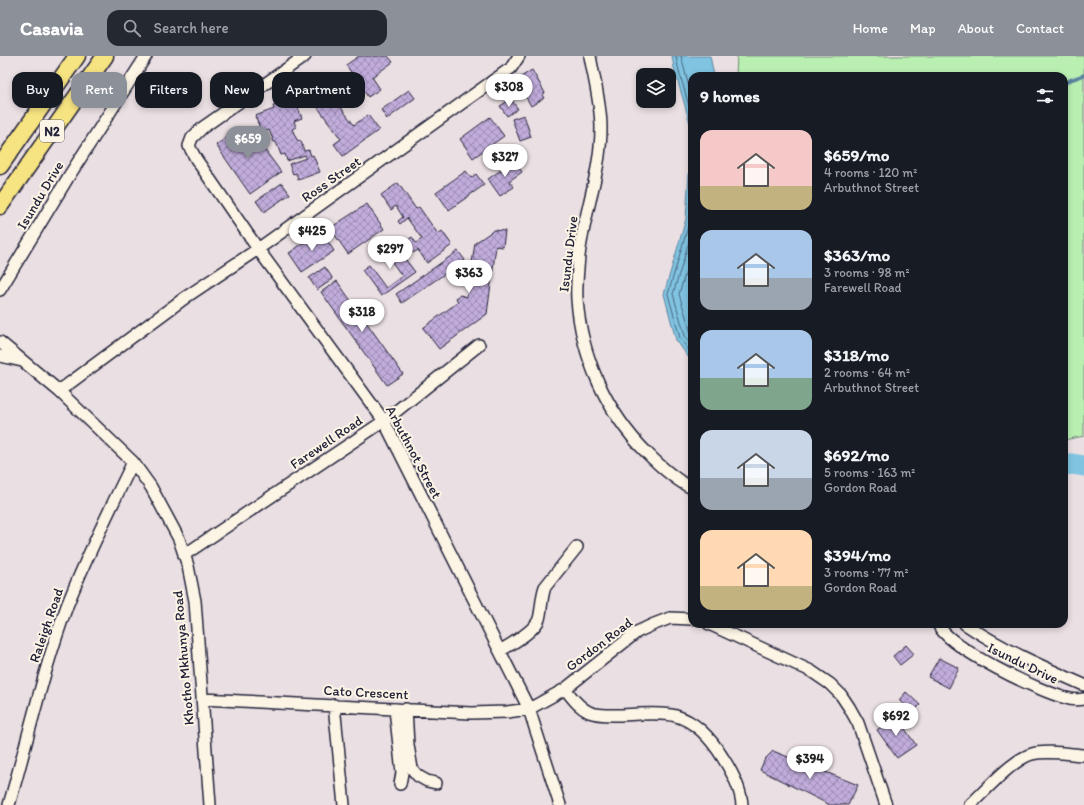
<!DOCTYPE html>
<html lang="en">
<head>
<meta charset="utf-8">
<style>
  body { margin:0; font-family:Itim,sans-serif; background:#242831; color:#f1f3f6; height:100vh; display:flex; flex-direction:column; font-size:15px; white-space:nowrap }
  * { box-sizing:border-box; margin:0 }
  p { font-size:13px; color:#9ea1a6 }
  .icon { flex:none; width:22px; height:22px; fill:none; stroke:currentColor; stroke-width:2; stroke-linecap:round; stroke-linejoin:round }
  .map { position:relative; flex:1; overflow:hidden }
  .panel { position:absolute; left:688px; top:16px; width:380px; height:556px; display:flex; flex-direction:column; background:#171b24; border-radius:12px; box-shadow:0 2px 6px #0003 }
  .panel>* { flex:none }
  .guide { position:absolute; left:12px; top:16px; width:380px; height:36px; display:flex; gap:8px }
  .tools { position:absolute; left:636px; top:12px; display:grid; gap:8px }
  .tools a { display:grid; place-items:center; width:40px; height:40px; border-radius:8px; background:#171b24; box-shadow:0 2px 6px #0003; font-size:20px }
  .price { position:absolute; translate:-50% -34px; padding:0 9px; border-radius:14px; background:#fff; color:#222; font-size:13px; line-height:26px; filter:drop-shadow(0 1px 2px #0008) }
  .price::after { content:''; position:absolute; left:50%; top:24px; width:12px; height:9px; margin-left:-6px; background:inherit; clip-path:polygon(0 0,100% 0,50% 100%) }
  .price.on { background:#8c9099; color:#fff }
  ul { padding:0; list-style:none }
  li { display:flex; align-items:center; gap:12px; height:100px; padding:0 12px }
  li span { display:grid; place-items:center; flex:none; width:112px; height:80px; border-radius:12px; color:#555 }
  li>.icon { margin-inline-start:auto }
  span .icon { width:48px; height:48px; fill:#fffc; stroke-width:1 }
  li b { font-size:17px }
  h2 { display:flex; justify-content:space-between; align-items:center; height:48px; padding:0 12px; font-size:17px }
  .tag { padding:0 14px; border-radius:12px; background:#171b24; box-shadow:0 2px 6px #0003; font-size:14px; line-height:36px }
  .tag.on { background:#8c9099; color:#fff }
  header { display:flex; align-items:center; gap:24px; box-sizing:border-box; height:56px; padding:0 20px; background:#8c9099; color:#fff }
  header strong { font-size:19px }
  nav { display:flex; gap:22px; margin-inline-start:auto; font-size:14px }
  .search { width:280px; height:36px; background:#242831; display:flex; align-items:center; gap:10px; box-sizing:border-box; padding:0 14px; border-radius:12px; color:#9ea1a6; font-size:15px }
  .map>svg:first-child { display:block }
</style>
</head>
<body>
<header>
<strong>Casavia</strong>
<div class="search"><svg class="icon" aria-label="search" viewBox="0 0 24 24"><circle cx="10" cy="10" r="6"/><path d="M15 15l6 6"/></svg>Search here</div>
<nav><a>Home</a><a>Map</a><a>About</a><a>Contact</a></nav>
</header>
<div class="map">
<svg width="1084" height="749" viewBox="0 0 1084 749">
  <defs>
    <pattern id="building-cross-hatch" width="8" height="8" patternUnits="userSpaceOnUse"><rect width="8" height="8" fill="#c1acdb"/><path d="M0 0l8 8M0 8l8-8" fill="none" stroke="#9c8cb3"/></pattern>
  </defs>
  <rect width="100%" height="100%" fill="#eadfe2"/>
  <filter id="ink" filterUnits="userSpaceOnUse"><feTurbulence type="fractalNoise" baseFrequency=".025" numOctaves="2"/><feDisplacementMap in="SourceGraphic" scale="8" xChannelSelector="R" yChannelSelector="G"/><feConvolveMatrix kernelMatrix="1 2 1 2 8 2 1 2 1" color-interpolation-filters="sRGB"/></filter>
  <g filter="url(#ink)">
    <path fill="#b9efb1" stroke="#6e8876" d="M737,0H1084V380L1064,384V20H736Z"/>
    <path fill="#80c4e1" stroke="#5a839f" d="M672,0H710L714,20H692V306L676,284L664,238L686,163L692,74L674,12Z"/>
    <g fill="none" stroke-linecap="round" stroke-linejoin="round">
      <path stroke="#48637d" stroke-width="1" d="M676,0L678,11L692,61
        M681,0L692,43
        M692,136L690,164L668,238L680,282L692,299
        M692,176L673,238L685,280L692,291
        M692,196L679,238L692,280"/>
      <path stroke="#5a839f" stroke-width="3.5" d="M1064,28L1070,24L1084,19"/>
      <path stroke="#80c4e1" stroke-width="21" d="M1064,409L1072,408L1084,410"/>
    </g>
    <path fill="url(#building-cross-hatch)" stroke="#22223b" d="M359,0H388L393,6L372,21L380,33L368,41L346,9Z
      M532,14L545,37L542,39L544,42L531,50L516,24Z
      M317,19L354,69L368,59L379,74L343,100L334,88L341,83L302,30Z
      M409,34L415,42L387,63L381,54Z
      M292,43L295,50L297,49L302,62L294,65L296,71L292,73L297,84L301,85L304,95L309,94L311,100L313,99L320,116L298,124L296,117L293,118L289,108L306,102L305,99L287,105L285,98L281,99L276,86H274L269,74L262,77L255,60L274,53L273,50Z
      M511,43L518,53L507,60L500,50Z
      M524,59L531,81L520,85L512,63Z
      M490,61L504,80L473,102L460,83Z
      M237,74L241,79L245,76L252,85L256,82L281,116L250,138L216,89Z
      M514,105L522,116L509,125L514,131L500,140L488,123Z
      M466,115L471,122L476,118L484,129L449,154L436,136Z
      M282,127L290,138L264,156L256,145Z
      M398,127L416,153L419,151L438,178L442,175L452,189L427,207L418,194L413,197L405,186L412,181L416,187L422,183L407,162L400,168L398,165L403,161L396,150L391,154L381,139Z
      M367,148L384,173L348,198L330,172Z
      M494,174L505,175L503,191L496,190L487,258L439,293L423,272L458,246L456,242L460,239L467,241L475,187Z
      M321,175L334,195L302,216L289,197Z
      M394,188L415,216L381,240L362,214L369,209L386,232L402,220L384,195Z
      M458,195L465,204L402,247L396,238Z
      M325,211L333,223L317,234L309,222Z
      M337,225L403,318L387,329L321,236Z
      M906,589L914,598L900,609L893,600Z
      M939,602L959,612L949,632L928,621Z
      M906,636L920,649L912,657L899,644Z
      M896,660L916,689L897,702L877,674Z
      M773,695L858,729L848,749H830L760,714L765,703Z"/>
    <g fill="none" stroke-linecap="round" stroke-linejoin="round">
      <defs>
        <path id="minor" d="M305,0L202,72L192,82L189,90L196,103L258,193L384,365L529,653L560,749
          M590,0C594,23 601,48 601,72C601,116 584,157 579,200C578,214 576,229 577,243C581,300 606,356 647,397C660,410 675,424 692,432
          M0,234L69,120L146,0
          M0,286L59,335L133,406L151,431L179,483L188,510L195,545L210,749
          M0,300L22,305
          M59,335L186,241L258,193L511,12L519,0
          M184,499L384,365L479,289
          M709,568L811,615L830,628L841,639L849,651L858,667L886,749
          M938,568C948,592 1040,636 1066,642C1072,644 1078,644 1084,643
          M965,568C1002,593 1043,611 1084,629
          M500,595C511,588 535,575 539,563C542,552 541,542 545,531L577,491
          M565,633C572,641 578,651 589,656C599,660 610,659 622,659C636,658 664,656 676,660C697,666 712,684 723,702C732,716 741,732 742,749
          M202,643L471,657L507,656L529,653L565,633L637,576L652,569L670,562L692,563
          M334,649L344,749
          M395,653L402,717L400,728
          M406,653L408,689L412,713L418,720L427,725L436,727
          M9,749C28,683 43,615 67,550C86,501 110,453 133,406
          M970,749C985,735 1013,703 1032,698C1046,694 1069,698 1084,699"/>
        <path id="highway" d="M0,110L77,0
          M0,150L105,0"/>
      </defs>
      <use href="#minor" stroke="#22223b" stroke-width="14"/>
      <use href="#highway" stroke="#22223b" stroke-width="19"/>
      <use href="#minor" stroke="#fcf5e5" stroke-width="11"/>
      <use href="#highway" stroke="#f6e381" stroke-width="16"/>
    </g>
  </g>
  <g text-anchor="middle" stroke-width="4" stroke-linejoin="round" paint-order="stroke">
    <rect fill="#fcf5e5" stroke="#63616e" stroke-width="1" x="40" y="64" width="24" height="22" rx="3"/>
    <g font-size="13" font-weight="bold" fill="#22223b">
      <text x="52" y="80">N2</text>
    </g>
    <g font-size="14" fill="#22223b" stroke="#fcf5e5">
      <text transform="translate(331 123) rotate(-35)" y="5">Ross Street</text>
      <text transform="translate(40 139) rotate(-59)" y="5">Isundu Drive</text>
      <text transform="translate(568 198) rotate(-83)" y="5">Isundu Drive</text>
      <text transform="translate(326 386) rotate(-34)" y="5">Farewell Road</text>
      <text transform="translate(414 396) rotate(62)" y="5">Arbuthnot Street</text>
      <text transform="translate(46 569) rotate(-71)" y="5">Raleigh Road</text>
      <text transform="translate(599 588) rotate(-37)" y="5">Gordon Road</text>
      <text transform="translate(183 602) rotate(-95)" y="5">Khotho Mkhunya Road</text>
      <text transform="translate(1023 607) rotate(26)" y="5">Isundu Drive</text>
      <text transform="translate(366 636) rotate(3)" y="5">Cato Crescent</text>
    </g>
  </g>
</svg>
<div class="tools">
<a><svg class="icon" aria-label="layers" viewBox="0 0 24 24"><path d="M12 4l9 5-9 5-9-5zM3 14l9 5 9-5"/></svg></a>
</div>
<b class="price" style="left:509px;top:52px">$308</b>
<b class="price on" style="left:248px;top:104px">$659</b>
<b class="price" style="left:505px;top:122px">$327</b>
<b class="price" style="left:312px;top:196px">$425</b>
<b class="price" style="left:390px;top:214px">$297</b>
<b class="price" style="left:469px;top:238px">$363</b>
<b class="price" style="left:362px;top:277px">$318</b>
<b class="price" style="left:896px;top:681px">$692</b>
<b class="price" style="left:810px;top:724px">$394</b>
<div class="guide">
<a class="tag">Buy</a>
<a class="tag on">Rent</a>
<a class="tag">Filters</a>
<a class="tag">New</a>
<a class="tag">Apartment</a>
</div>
<section class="panel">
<h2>9 homes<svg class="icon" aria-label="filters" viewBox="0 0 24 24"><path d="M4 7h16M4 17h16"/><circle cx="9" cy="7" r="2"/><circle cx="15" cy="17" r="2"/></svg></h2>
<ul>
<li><span style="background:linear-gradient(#f6c9c9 70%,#c2b280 0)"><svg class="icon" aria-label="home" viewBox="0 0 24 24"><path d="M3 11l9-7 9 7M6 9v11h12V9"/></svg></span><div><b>$659/mo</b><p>4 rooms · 120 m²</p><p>Arbuthnot Street</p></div></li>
<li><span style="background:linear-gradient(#a9c7e8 60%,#9aa5b1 0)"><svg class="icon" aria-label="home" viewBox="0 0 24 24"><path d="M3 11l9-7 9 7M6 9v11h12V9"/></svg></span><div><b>$363/mo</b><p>3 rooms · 98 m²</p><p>Farewell Road</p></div></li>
<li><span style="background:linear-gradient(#a9c7e8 60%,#7fa58c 0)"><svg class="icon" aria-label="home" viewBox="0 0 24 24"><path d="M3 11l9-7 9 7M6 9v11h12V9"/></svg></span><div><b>$318/mo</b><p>2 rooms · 64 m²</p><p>Arbuthnot Street</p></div></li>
<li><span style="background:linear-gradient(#c9d6e8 60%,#9aa5b1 0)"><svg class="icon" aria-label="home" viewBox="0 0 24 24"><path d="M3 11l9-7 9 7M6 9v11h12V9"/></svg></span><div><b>$692/mo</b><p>5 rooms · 163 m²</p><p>Gordon Road</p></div></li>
<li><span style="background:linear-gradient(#ffd9b3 70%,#c2b280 0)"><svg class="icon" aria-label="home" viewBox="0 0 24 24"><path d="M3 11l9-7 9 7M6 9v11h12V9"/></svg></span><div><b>$394/mo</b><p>3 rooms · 77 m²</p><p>Gordon Road</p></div></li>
</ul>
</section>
</div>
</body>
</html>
